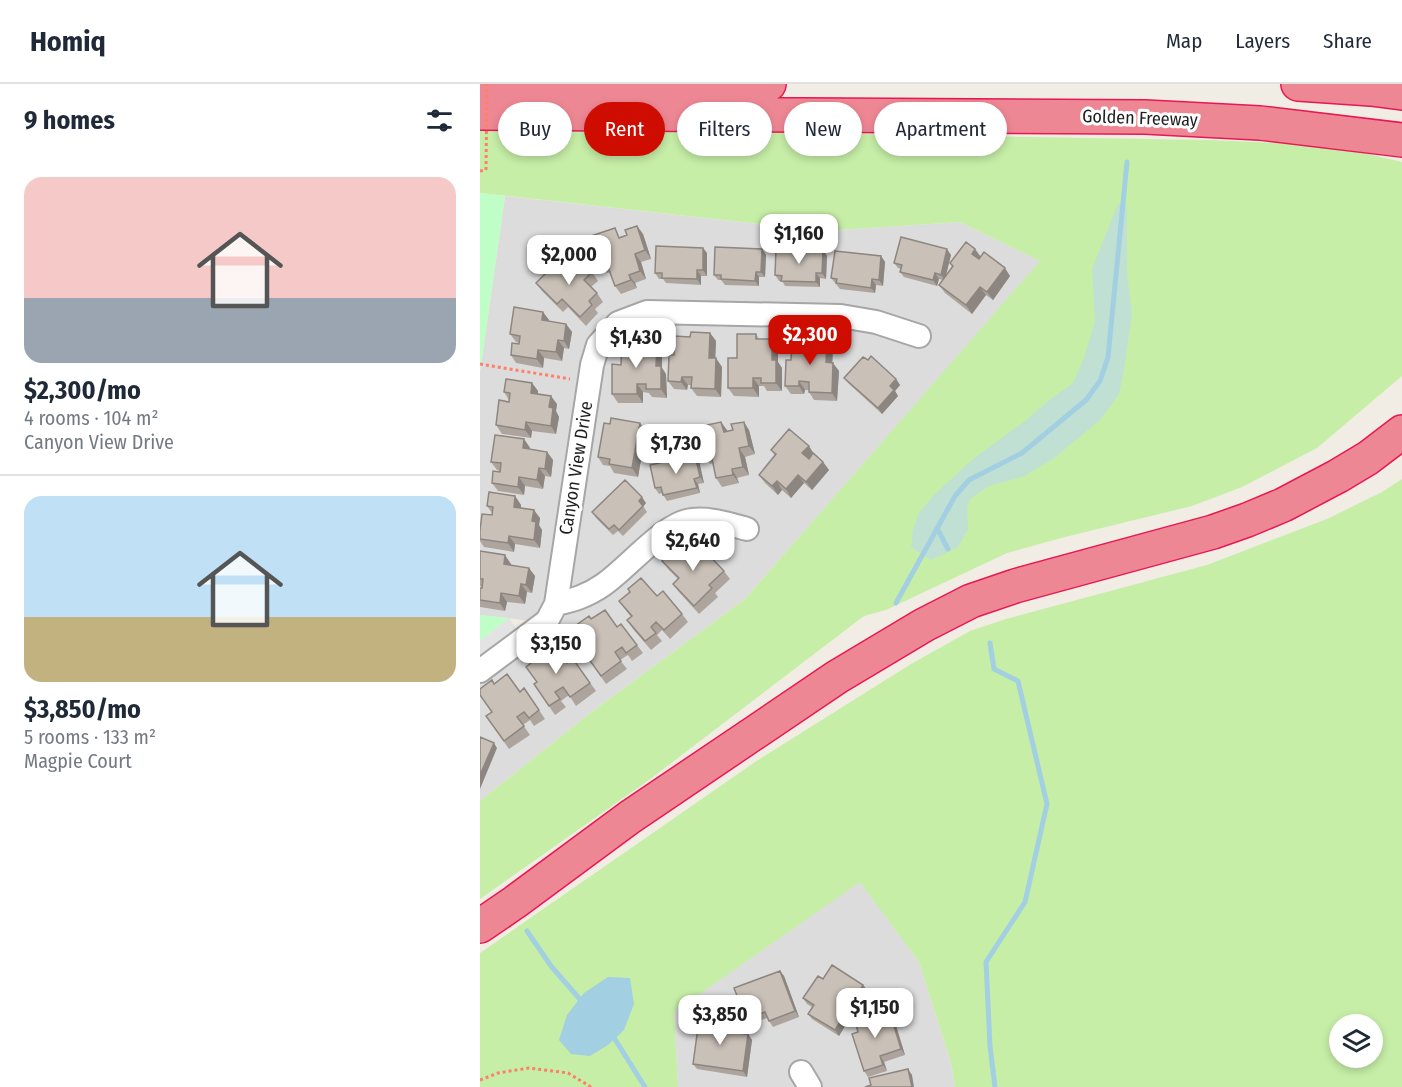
<!DOCTYPE html>
<html lang="en">
<head>
<meta charset="utf-8">
<style>
  body { margin:0; font-family:"Fira Sans Condensed",sans-serif; background:#f2f2f3; color:#1f2937; height:100vh; display:flex; flex-direction:column; font-size:22px; white-space:nowrap }
  * { box-sizing:border-box; margin:0 }
  p { font-size:20px; color:#747a83 }
  .icon { flex:none; width:33px; height:33px; fill:none; stroke:currentColor; stroke-width:2; stroke-linecap:round; stroke-linejoin:round }
  .map { position:relative; flex:1; overflow:hidden }
  .side { display:flex; flex-direction:column; background:#fff; width:480px }
  .side>* { flex:none }
  .top-card { position:absolute; left:18px; top:18px; width:570px; height:54px; display:flex; gap:12px }
  .tools { position:absolute; left:849px; top:930px; display:grid; gap:12px }
  .tools a { display:grid; place-items:center; width:54px; height:54px; border-radius:50%; background:#fff; box-shadow:0 3px 9px #0003; font-size:30px }
  .price { position:absolute; translate:-50% -51px; padding:0 14px; border-radius:12px; background:#fff; color:#222; font-size:20px; line-height:39px; filter:drop-shadow(0 2px 3px #0008) }
  .price::after { content:''; position:absolute; left:50%; top:36px; width:18px; height:14px; margin-left:-9px; background:inherit; clip-path:polygon(0 0,100% 0,50% 100%) }
  .price.selected { background:#ce0c00; color:#fff }
  ul { padding:0; list-style:none }
  li { display:grid; align-content:center; gap:12px; height:318px; padding:0 24px }
  li+li { border-top:2px solid #e0e1e3 }
  li span { display:grid; place-items:center; height:186px; border-radius:18px; color:#555 }
  li>.icon { margin-inline-start:auto }
  span .icon { width:108px; height:108px; fill:#fffc; stroke-width:1 }
  li b { font-size:26px }
  h2 { display:flex; justify-content:space-between; align-items:center; height:72px; padding:0 24px; font-size:26px }
  .pill { padding:0 21px; border-radius:27px; background:#fff; box-shadow:0 3px 9px #0003; font-size:21px; line-height:54px }
  .pill.selected { background:#ce0c00; color:#fff }
  header { display:flex; align-items:center; gap:36px; box-sizing:border-box; height:84px; padding:0 30px; background:#fff; border-bottom:2px solid #e0e1e3 }
  header strong { font-size:28px }
  nav { display:flex; gap:33px; margin-inline-start:auto; font-size:21px }
  main { display:flex; flex:1; min-height:0 }
  .map>svg:first-child { display:block }
</style>
</head>
<body>
<header>
<strong>Homiq</strong>
<nav><a>Map</a><a>Layers</a><a>Share</a></nav>
</header>
<main>
<section class="side">
<h2>9 homes<svg class="icon" aria-label="filters" viewBox="0 0 24 24"><path d="M4 7h16M4 17h16"/><circle cx="9" cy="7" r="2"/><circle cx="15" cy="17" r="2"/></svg></h2>
<ul>
<li><span style="background:linear-gradient(#f6c9c9 65%,#9aa5b1 0)"><svg class="icon" aria-label="home" viewBox="0 0 24 24"><path d="M3 11l9-7 9 7M6 9v11h12V9"/></svg></span><div><b>$2,300/mo</b><p>4 rooms · 104 m²</p><p>Canyon View Drive</p></div></li>
<li><span style="background:linear-gradient(#bfe0f5 65%,#c2b280 0)"><svg class="icon" aria-label="home" viewBox="0 0 24 24"><path d="M3 11l9-7 9 7M6 9v11h12V9"/></svg></span><div><b>$3,850/mo</b><p>5 rooms · 133 m²</p><p>Magpie Court</p></div></li>
</ul>
</section>
<div class="map">
<svg width="922" height="1003" viewBox="0 0 922 1003">
  <rect width="100%" height="100%" fill="#f1ede5"/>
  <path fill="#dddcdc" d="M25,112L343,147L480,138L561,177L265,515L109,630L0,717V600L63,554L50,537L0,531V288Z
    M380,797L439,878L471,979L475,1003H198L194,928Z"/>
  <path fill="#c6eea7" fill-rule="evenodd" d="M0,47L267,48L728,56L797,59L871,66L922,78V292L837,364L762,403L712,422L585,453L527,469L406,526L384,532L173,693L0,815V717L109,630L265,515L560,177L480,138L343,147L0,109Z
    M922,395V1003H475L471,979L439,878L380,798L194,928L198,1003H0V869L275,678L431,580L490,547L526,535L727,481L847,435L902,408ZM860,940H892V974H860Z"/>
  <path fill="#c0e0d3" d="M638,120H647V189L652,230L643,291L639,310L620,336L573,375L542,393L509,402L490,415L487,423L488,445L478,463L451,476L431,463L433,445L439,429L454,411L493,375L545,337L567,318L593,299L604,274L615,237L612,185Z"/>
  <path fill="#bffec7" d="M0,109L25,112L0,288Z
    M0,531L29,534L0,557Z"/>
  <path fill="#e3e3e3" d="M29,534L38,547L0,575V557Z"/>
  <path fill="#a2cfe1" d="M128,893L150,894L154,920L144,946L128,961L110,972L91,970L79,956L87,931L104,909Z"/>
  <g fill="none" stroke-linecap="round" stroke-linejoin="round">
    <path stroke="#a2cfe1" stroke-width="5" d="M457,444L468,465
      M416,519L475,412L489,396L542,369L606,316L620,297L628,273L647,78
      M510,559L514,585L538,597L567,720L545,818L506,878L510,962L515,1003
      M47,847L71,882L104,920
      M131,949L165,1003"/>
    <defs>
      <path id="street" d="M76,520C94,516 107,512 123,501C147,485 185,438 212,436C232,434 249,440 267,445
        M0,587L67,537L76,520L112,281L118,261L138,239L167,228L361,232L396,238L439,252
        M321,988L330,1003"/>
      <path id="highway" d="M818,0L891,5L922,9
        M0,2L136,3L289,0
        M0,29L665,33L780,39L922,56
        M0,842L35,818L150,733L357,593L444,541L491,517L535,502L733,448L767,436L803,421L858,392L888,374L922,348"/>
    </defs>
    <use href="#street" stroke="#a6a6a6" stroke-width="26"/>
    <use href="#highway" stroke="#e81853" stroke-width="36"/>
    <path stroke="#ff7f67" stroke-width="3" stroke-dasharray="3 3" stroke-linecap="butt" d="M0,87L6,86
      M0,280L90,295
      M0,996L18,989L49,984L88,989L111,1003"/>
    <use href="#street" stroke="#fff" stroke-width="22"/>
    <use href="#highway" stroke="#ee8794" stroke-width="33"/>
    <path stroke="#ff7f67" stroke-width="3" stroke-dasharray="3 3" stroke-linecap="butt" d="M6,86L7,0"/>
  </g>
  <path fill="#ada59d" d="M157,142L163,150L171,175L161,178L166,195L155,199L157,204L141,210L135,202L130,188L127,189L121,180L141,153L147,151Z
    M223,164L227,169V192H221V201L186,199L183,195H179L175,189Z
    M282,165L286,171L285,193H279V202L245,201L241,196H238L234,191Z
    M343,166L347,172L346,195L340,194V203L305,202L302,197H299L295,191Z
    M471,171L465,193L472,183L470,179L501,173L530,192L513,216L506,211L492,230L465,209L459,201L463,196L459,195L457,202L424,193L420,188L421,185L418,184L414,179Z
    M401,172L405,178L403,202L396,201L395,209L360,205L351,194Z
    M85,178L112,188L118,197L111,203L117,209L123,218L115,225L118,229L106,242L88,223L83,228L62,207L56,199L83,189L88,183Z
    M63,228L69,236L68,237L86,240L92,248L89,265L84,264L82,277L64,274L63,284L36,279L31,271L39,259L36,258L30,250Z
    M230,249L236,257L235,274L242,283L241,313L217,312L211,304L212,301H208L207,306L194,305L188,297L194,271L210,253Z
    M276,250L279,255L298,264V278L302,284V307H287L284,302H279V313L254,312L248,304L257,274Z
    M160,256L164,261H177L182,270V284L186,290L187,314L172,313L169,309L163,308V319H138L132,310Z
    M353,262L352,279L359,287L357,317L334,316L329,308V306H325L324,310H311L305,302L311,276Z
    M388,276L416,295L420,301L415,307L418,312L402,330L368,299L364,294Z
    M52,299L58,307V310L77,320L76,327L79,333L76,350L52,347L51,354L22,350L16,341L29,318V316L24,308Z
    M241,338L247,348L269,346L275,370L265,373L269,391L257,394L259,399L242,403L236,394L233,379L230,380L224,371Z
    M166,347L158,393L134,389L130,382L123,381L118,373Z
    M44,355L50,364V365L67,368L73,376L71,393L65,392L63,405L45,402L44,411L18,407L12,399L20,387L17,386L11,378Z
    M291,366L334,370L343,378L349,386L332,406L324,399L311,414L302,406L298,411L285,399L279,391L295,372Z
    M219,377L224,399L218,400L220,409L187,417L182,409L179,410L175,404Z
    M35,412L41,421V424L60,434L59,441L62,446L60,464L35,460L34,468L4,463L0,457V446L12,431V429L7,422Z
    M166,419L163,422L167,428L143,452L138,447L133,451L116,434L112,428Z
    M0,467L31,480V481L55,492L52,509L47,508L45,520L27,518L25,527L0,523V504H2V503L0,502Z
    M196,468L221,470L244,487L250,495L235,509L238,513L219,530L199,508L193,500L198,495L188,485L182,477Z
    M177,512L202,530L208,538L190,555L182,546L177,551L182,557L171,566L153,545L147,536L151,533L139,517Z
    M111,535L137,543L141,540L163,569L152,577L148,571L140,576L147,585L126,600L103,567L109,563Z
    M93,575L116,607L96,622L89,611L81,617L86,623L75,631L54,600Z
    M14,600L40,608L44,604L65,635L54,642L50,636L43,641L50,651L29,665L6,632L12,628Z
    M300,887L304,892L319,933L293,943L287,934L270,940L266,935Z
    M343,895L383,901L387,906L359,952L332,935L328,930L332,923L327,920L323,914Z
    M413,932L425,971L404,978L407,987L388,993L384,987Z
    M262,948V949L268,950L272,956L267,993L217,985L213,980Z"/>
  <path fill="#8d8680" d="M157,142L163,150L171,175L165,166Z
    M223,164L227,169V192L223,186Z
    M282,165L286,171L285,193L281,188Z
    M467,165L471,171L465,196L461,191Z
    M495,165L501,173L498,178L492,170Z
    M343,166L347,172L346,195L342,189Z
    M155,170L161,178L166,195L160,187Z
    M401,172L405,178L403,202L399,196Z
    M525,184L530,192L513,216L507,208Z
    M217,186L221,192V201L217,195Z
    M276,188L279,193V202L275,197Z
    M336,189L340,194V203L336,198Z
    M455,189L459,195L457,202L453,196Z
    M149,191L155,199L157,204L151,196Z
    M392,195L396,201L395,209L391,204Z
    M500,203L506,211L492,230L486,221Z
    M63,228L69,236L67,245L62,236Z
    M86,240L92,248L89,265L84,257Z
    M230,249L236,257L235,282L229,274Z
    M347,254L353,262L352,287L346,278Z
    M292,255L298,264V278L302,284V307L296,299L292,276Z
    M78,256L84,264L82,277L76,268Z
    M177,261L182,270V284L186,290L187,314L181,305L176,282Z
    M58,266L64,274L63,284L57,275Z
    M236,274L242,283L241,313L235,305Z
    M353,279L359,287L357,317L352,309Z
    M202,293L208,301L207,306L201,298Z
    M273,294L279,302V313L273,304Z
    M416,295L420,301L415,307L418,312L402,330L398,324L410,302Z
    M319,297L325,306L324,310L319,302Z
    M52,299L58,307L57,317L51,309Z
    M157,300L163,308V319L157,310Z
    M71,312L77,320L76,327L79,333L76,350L71,342L69,323Z
    M46,338L52,347L51,354L45,346Z
    M241,338L247,346L250,357L244,348Z
    M264,338L269,346L275,370L269,362Z
    M160,339L166,347L158,393L152,384Z
    M44,355L50,364L48,372L43,364Z
    M329,362L334,370L328,377L322,369Z
    M259,364L265,373L269,391L263,383Z
    M67,368L73,376L71,393L65,385Z
    M215,371L219,377L224,399L220,393Z
    M343,378L349,386L332,406L326,398Z
    M59,384L65,392L63,405L57,396Z
    M252,385L257,394L259,399L253,391Z
    M318,391L324,399L311,414L306,405Z
    M39,393L45,402L44,411L38,403Z
    M214,395L218,400L220,409L217,404Z
    M297,397L302,406L298,411L292,402Z
    M35,412L41,421L40,431L34,423Z
    M162,413L166,419L163,423L159,417Z
    M54,426L60,434L59,441L62,446L60,464L54,456L52,437Z
    M29,452L35,460L34,468L28,459Z
    M25,471L31,480L30,488L24,480Z
    M49,484L55,492L52,509L46,501Z
    M41,500L47,508L45,520L39,512Z
    M21,509L27,518L25,527L20,519Z
    M14,659L17,664L0,705V691Z
    M300,887L304,892L319,933L315,927Z
    M383,901L387,906L359,952L355,946Z
    M409,926L413,932L425,971L421,965Z
    M258,942L262,948L261,954L257,949Z
    M268,950L272,956L267,993L263,987Z
    M400,972L404,978L407,987L403,981Z
    M428,985L432,991L434,1003H432Z"/>
  <path fill="#c9c0b7" stroke="#8d8680" stroke-width="1.5" d="M157,142L165,166L155,170L160,187L149,191L151,196L135,202L126,178L121,180L111,152L135,144L139,154L147,151L145,146Z
    M421,153L467,165L461,191L455,189L453,196L420,188L422,181L414,179Z
    M486,158L495,165L492,170L499,175L504,168L525,184L507,208L500,203L486,221L459,201L473,182L470,179Z
    M176,162L223,164V186H217V195L182,194V189H175Z
    M235,163L282,165L281,188H276L275,197L241,195V191H234Z
    M296,165L343,166L342,189H336V198L301,197L302,192L295,191Z
    M355,167L401,172L399,196L392,195L391,204L356,199L357,195L351,194Z
    M93,170L112,188L104,196L117,209L109,217L112,221L100,233L82,215L77,220L56,199L74,181L83,189L89,183L85,178Z
    M34,223L63,228L62,236L86,240L84,257L78,256L76,268L58,266L57,275L31,271L32,259L39,260L40,252L30,250Z
    M211,248L230,249L229,274H236L235,305L211,304L212,293H202L201,298L188,297L189,271H194L195,252L210,253Z
    M257,250H276V255H292V276H296V299H281V294H273V304H248V274H257Z
    M327,253L347,254L346,278L353,279L352,309L329,308V298L319,297V302H305L306,276H311L312,257H327Z
    M142,256H160V261H177L176,282H181V305H166V300H157V310H132V280L141,281Z
    M391,272L416,295L410,302L414,306L398,324L364,294L383,273L388,276Z
    M26,295L52,299L51,309L71,312L69,323L73,324L71,342L46,338L45,346L16,341L19,316L29,318L30,309L24,308Z
    M131,334L160,339L152,384L129,380L130,375L118,373L124,339L130,340Z
    M241,338L244,348L253,346L251,340L264,338L269,362L259,364L263,383L252,385L253,391L236,394L231,370L224,371L217,343Z
    M309,345L329,362L322,369L329,375L333,369L343,378L326,398L318,391L306,405L297,397L292,402L279,391L296,370L291,366Z
    M15,351L44,355L43,364L67,368L65,385L59,384L57,396L39,393L38,403L12,399L13,387L20,388L21,379L11,378Z
    M215,371L220,393L214,395L217,404L183,411L181,403L175,404L170,381Z
    M145,396L162,413L159,417L163,422L139,446L134,441L129,445L112,428Z
    M9,408L35,412L34,423L54,426L52,437L56,438L54,456L29,452L28,459L0,455V446L2,430L12,431L13,423L7,422Z
    M208,456L221,470L225,467L244,487L229,501L232,504L214,522L193,500L199,494L182,477L194,465L196,468Z
    M0,467L25,471L24,480L49,484L46,501L41,500L39,512L21,509L20,519L0,516V504H2L3,495H0Z
    M161,494L177,512L183,507L202,530L184,546L176,538L171,543L176,549L165,557L147,536L152,532L139,517L150,508L148,505Z
    M125,526L137,543L141,540L157,561L146,569L142,563L135,568L141,577L121,592L103,567L109,563L95,542L109,532L111,535Z
    M72,558L87,579L93,575L110,599L90,613L83,603L75,608L80,615L69,622L54,600L57,598L46,583L60,572L58,569Z
    M27,590L40,608L44,604L59,626L49,634L44,628L37,633L44,642L24,657L6,632L12,628L0,611V605L12,596L14,600Z
    M0,653L14,659L0,691Z
    M352,881L383,901L355,946L328,930L334,921L323,914L338,892L343,895Z
    M300,887L315,927L289,937L285,928L266,935L254,904Z
    M409,926L421,965L400,972L403,981L384,987L372,950L378,948L375,937Z
    M219,936L258,942L257,949L268,950L263,987L213,980Z
    M428,985L432,1003H385L391,1001L389,994Z"/>
  <g text-anchor="middle" stroke-width="6" stroke-linejoin="round" paint-order="stroke">
    <g font-size="18" fill="#1f1f1f" stroke="#fff">
      <text transform="translate(660 34) rotate(2)" y="6">Golden Freeway</text>
      <text transform="translate(96 384) rotate(-81)" y="6">Canyon View Drive</text>
    </g>
  </g>
</svg>
<div class="tools">
<a><svg class="icon" aria-label="layers" viewBox="0 0 24 24"><path d="M12 4l9 5-9 5-9-5zM3 14l9 5 9-5"/></svg></a>
</div>
<b class="price" style="left:319px;top:181px">$1,160</b>
<b class="price" style="left:89px;top:202px">$2,000</b>
<b class="price selected" style="left:330px;top:282px">$2,300</b>
<b class="price" style="left:156px;top:285px">$1,430</b>
<b class="price" style="left:196px;top:391px">$1,730</b>
<b class="price" style="left:213px;top:488px">$2,640</b>
<b class="price" style="left:76px;top:591px">$3,150</b>
<b class="price" style="left:395px;top:955px">$1,150</b>
<b class="price" style="left:240px;top:962px">$3,850</b>
<div class="top-card">
<a class="pill">Buy</a>
<a class="pill selected">Rent</a>
<a class="pill">Filters</a>
<a class="pill">New</a>
<a class="pill">Apartment</a>
</div>
</div>
</main>
</body>
</html>
